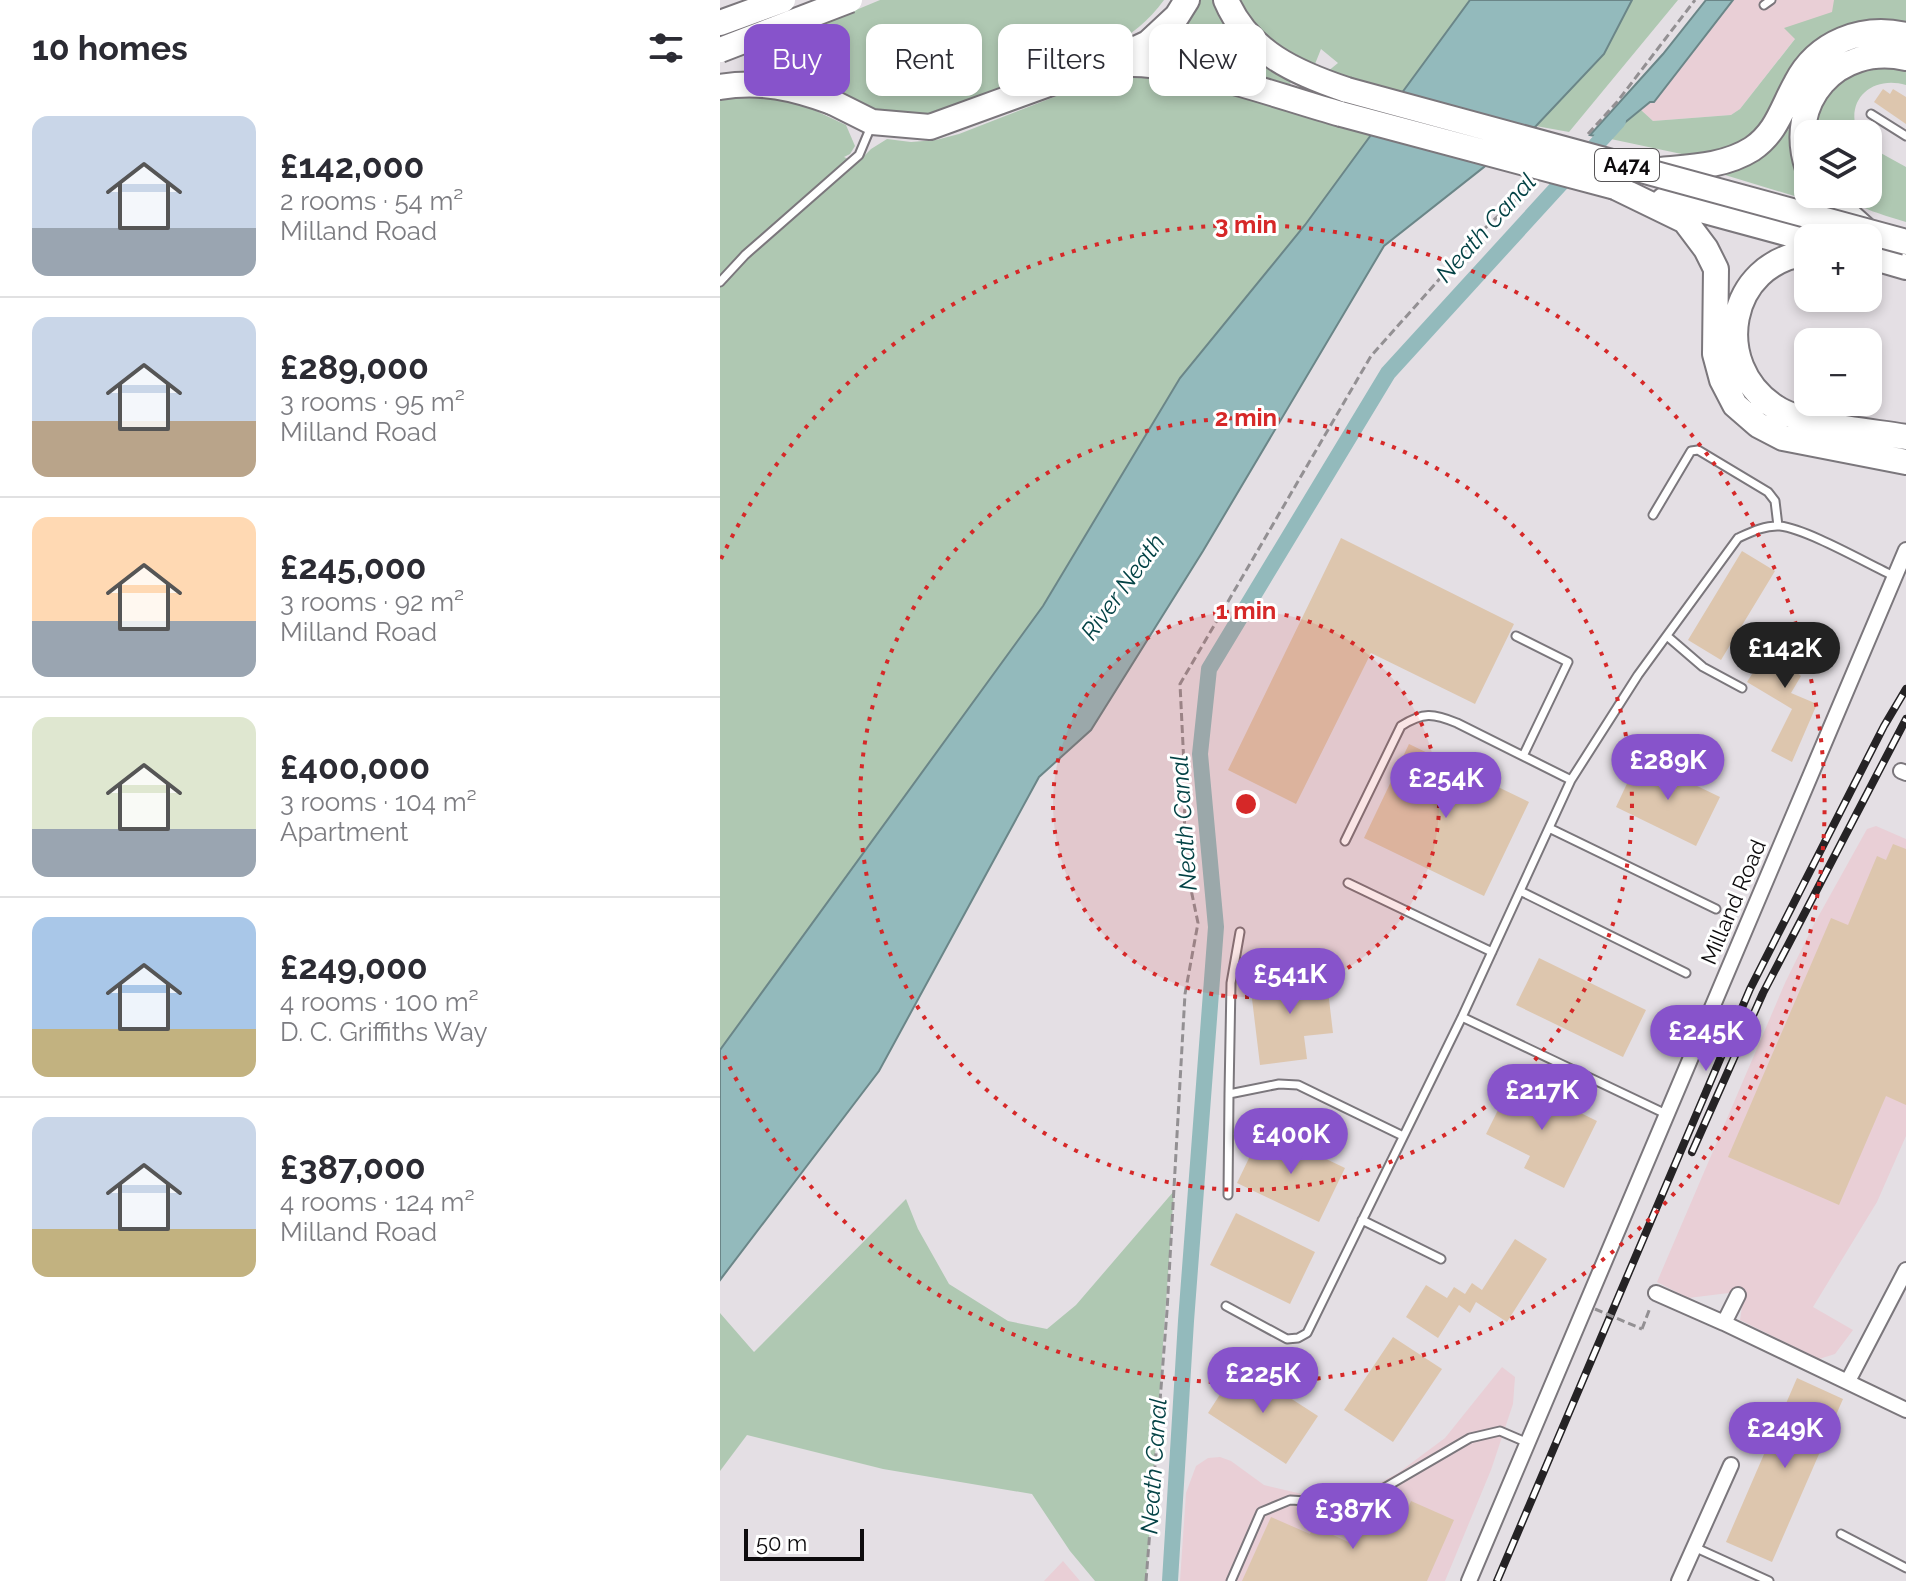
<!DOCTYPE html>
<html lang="en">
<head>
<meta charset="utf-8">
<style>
  body { margin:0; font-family:Raleway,sans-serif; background:#f7f7f7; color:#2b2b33; height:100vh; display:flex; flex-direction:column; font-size:30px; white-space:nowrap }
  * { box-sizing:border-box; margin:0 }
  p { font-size:26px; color:#7c7c81 }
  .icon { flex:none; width:44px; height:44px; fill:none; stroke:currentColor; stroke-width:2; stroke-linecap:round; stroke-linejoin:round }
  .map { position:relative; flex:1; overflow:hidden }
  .sheet { display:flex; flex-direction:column; background:#fff; width:720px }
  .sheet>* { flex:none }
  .top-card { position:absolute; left:24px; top:24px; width:760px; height:72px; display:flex; gap:16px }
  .controls { position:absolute; left:1074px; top:120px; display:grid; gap:16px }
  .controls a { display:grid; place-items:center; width:88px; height:88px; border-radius:16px; background:#fff; box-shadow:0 4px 12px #0003; font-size:40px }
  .scale { position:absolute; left:24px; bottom:20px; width:120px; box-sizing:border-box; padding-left:8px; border:4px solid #0d0b0d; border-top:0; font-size:22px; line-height:28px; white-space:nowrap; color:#0d0b0d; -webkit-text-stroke:6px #fff; paint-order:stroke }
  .price { position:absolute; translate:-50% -68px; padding:0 18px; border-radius:28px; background:#8753cb; color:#fff; font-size:26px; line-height:52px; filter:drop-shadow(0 2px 4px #0008) }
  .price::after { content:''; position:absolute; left:50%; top:48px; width:24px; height:18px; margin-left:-12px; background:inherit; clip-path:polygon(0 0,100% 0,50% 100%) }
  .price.active { background:#222; color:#fff }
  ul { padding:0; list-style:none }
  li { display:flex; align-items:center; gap:24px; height:200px; padding:0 32px }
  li+li { border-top:2px solid #e1e1e2 }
  li span { display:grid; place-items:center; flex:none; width:224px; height:160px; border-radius:16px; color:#555 }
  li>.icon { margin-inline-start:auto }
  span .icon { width:96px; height:96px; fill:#fffc; stroke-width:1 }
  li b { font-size:34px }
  h2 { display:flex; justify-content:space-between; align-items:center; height:96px; padding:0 32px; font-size:34px }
  .tag { padding:0 28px; border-radius:16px; background:#fff; box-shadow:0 4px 12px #0003; font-size:28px; line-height:72px }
  .tag.active { background:#8753cb; color:#fff }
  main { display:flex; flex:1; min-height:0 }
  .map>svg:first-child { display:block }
</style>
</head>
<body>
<main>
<section class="sheet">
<h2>10 homes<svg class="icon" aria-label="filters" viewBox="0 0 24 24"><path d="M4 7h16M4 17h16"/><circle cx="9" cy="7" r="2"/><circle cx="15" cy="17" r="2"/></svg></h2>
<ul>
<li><span style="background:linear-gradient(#c9d6e8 70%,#9aa5b1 0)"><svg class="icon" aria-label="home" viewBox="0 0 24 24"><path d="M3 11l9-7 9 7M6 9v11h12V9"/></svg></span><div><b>£142,000</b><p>2 rooms · 54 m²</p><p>Milland Road</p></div></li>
<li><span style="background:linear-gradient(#c9d6e8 65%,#b9a48a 0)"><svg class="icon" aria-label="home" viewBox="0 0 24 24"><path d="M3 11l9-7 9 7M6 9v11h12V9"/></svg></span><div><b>£289,000</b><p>3 rooms · 95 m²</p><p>Milland Road</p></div></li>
<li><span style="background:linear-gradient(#ffd9b3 65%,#9aa5b1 0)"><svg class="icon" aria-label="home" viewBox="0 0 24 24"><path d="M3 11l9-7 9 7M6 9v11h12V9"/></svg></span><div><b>£245,000</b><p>3 rooms · 92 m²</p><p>Milland Road</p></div></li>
<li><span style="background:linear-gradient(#dfe7d0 70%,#9aa5b1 0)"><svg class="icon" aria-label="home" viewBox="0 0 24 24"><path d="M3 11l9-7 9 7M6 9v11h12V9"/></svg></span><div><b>£400,000</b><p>3 rooms · 104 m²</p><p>Apartment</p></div></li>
<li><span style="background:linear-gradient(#a9c7e8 70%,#c2b280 0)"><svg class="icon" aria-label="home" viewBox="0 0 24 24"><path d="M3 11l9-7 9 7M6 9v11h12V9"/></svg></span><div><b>£249,000</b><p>4 rooms · 100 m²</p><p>D. C. Griffiths Way</p></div></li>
<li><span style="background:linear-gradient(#c9d6e8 70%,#c2b280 0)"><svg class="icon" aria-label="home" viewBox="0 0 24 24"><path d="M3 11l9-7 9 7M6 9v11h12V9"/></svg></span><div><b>£387,000</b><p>4 rooms · 124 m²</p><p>Milland Road</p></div></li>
</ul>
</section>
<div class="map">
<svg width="1186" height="1581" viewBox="0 0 1186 1581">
  <rect width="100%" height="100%" fill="#e4dfe4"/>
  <path fill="#e9cfd6" d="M1013,0H1151L1081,31L1020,109L1011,115L933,121L921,110L930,101L934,102Z
    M1156,826L1186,839V1136L1157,1202L1093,1307L1133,1330L1115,1354L1099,1359L1020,1320L1023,1300L1009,1293L968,1298L937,1282L1065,983L1093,926L1147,829Z
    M782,1367L795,1377L793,1404L771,1470L725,1581H460L466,1493L476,1466L488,1458L500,1457L511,1461L544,1485L616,1502L634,1497L678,1473L725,1438Z
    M343,1561L360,1581H324Z"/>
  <path fill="#afc8b2" d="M160,0H444C414,42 369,57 322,75C292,87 262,102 231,111C179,126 124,105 86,69C77,61 71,49 64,40Z
    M475,0H492C509,34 534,68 571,81L569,88L431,51Z
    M515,0H751L585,225L460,378L323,606L0,1050V98L26,93L79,103L126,125L135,146L130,154L124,157L137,163L151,149L167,139L191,142L216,140L239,134L383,78L409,73L450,76L563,108L618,63L601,49L595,64L553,47Z
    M912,0H958L849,132L816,126L884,54Z
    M1114,0H1186V26L1147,23L1051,118L1016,147L971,156L886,138L921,110L933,121L1011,115L1020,109L1075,39L1064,28L1112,12Z
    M1144,67H1186V85C1152,75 1124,100 1138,134H1092C1101,103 1113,79 1144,67Z
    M1065,128L1072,131L1088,182V194H1096L1104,205L1005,175L1006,171Z
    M1148,146L1186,167V222C1165,215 1140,210 1123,194H1148Z
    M454,1191L426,1581H375L350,1551L312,1494L163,1469L27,1435L0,1471V1313L34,1352L186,1199L198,1229L229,1284L288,1321L327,1329L356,1305Z"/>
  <path fill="#93babc" stroke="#6b8688" stroke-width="2" d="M750,0H912L884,54L816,126L664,246L483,551L371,730L319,777L159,1071L0,1280V1050L323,606L460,378L585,225Z
    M986,0H1013L934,102H930L886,138L870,135L943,54Z"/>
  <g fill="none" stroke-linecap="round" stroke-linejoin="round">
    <path stroke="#93babc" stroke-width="16" d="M450,1581L466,1321L496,927L480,754L489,669L668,373L898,121"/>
  </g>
  <path fill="#ddc6ae" d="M1163,89L1170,94L1173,89L1186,97V124L1154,102Z
    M621,538L794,624L755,704L651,653L576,804L508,770Z
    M1022,551L1055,571L1001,660L968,640Z
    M1059,631L1090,650L1076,672L1081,676L1071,693L1097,704L1072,762L1051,751L1072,709L1027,682Z
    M689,744L809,802L764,896L644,838Z
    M919,758L1000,797L976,846L896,807Z
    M1173,844L1186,849V1105L1166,1096L1119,1205L1008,1157L1111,918L1128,925L1157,856L1166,860Z
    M819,958L926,1010L903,1057L796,1005Z
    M606,974L613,1033L584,1036L587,1059L540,1065L530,982Z
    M793,1080L877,1121L844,1188L804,1168L810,1156L766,1134Z
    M543,1129L625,1168L599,1222L517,1183Z
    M516,1213L595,1252L570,1304L490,1265Z
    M795,1239L827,1259L787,1322L756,1302L750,1313L739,1305L718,1338L686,1317L706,1285L727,1298L734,1287L745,1294L752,1283L762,1290Z
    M673,1337L722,1369L673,1442L624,1410Z
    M519,1365L598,1416L566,1464L488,1413Z
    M1077,1378L1123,1399L1052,1562L1006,1542Z
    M691,1501L734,1520L707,1581H522L551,1517L590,1534L593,1526L635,1545L649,1513L680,1527Z"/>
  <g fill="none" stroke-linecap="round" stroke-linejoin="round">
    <defs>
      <path id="service" d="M1044,5L1051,0
        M1151,114L1186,136
        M0,282L25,255L139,155L152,124
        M933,515L971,451L978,450L1048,492L1055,501L1058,526
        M796,636L848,662L803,756
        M947,636L983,667L1022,688
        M829,828L996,909
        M625,841L681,726C703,712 713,713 737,723L851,780
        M628,883L772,952
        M800,891L966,973
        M742,1017L946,1114
        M509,1094L511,983L520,932
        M508,1195L509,1094L559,1084L578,1085L683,1136
        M642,1220L721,1259
        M506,1306L567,1339L578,1338L587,1333L742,1017L851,780L918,675L1018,538C1031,532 1045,525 1060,526C1087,529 1146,563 1174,576
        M1121,1534L1186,1568
        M974,1547L1049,1581
        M511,1581L541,1512L570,1500L621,1503L647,1498L750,1438L780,1431L808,1443"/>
      <path id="minor" d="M1181,771L1186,773
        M936,1293L1004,1323L1186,1410
        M1004,1323L1018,1295
        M1128,1381L1186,1270
        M749,1581L1186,550
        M959,1581L1011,1465"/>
      <path id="primary" d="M506,0C528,52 576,73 627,90
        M43,14L78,77L112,102L152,122L210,127L381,65L428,43L457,16L467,0
        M394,64C465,60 552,95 621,114
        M1088,169C1065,102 1117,43 1186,58
        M930,171C964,167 1002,168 1032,149C1057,132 1062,108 1076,83C1097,42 1142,25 1186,35
        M895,187L965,221L986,249L996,269L995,354L1002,380L1015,405L1038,425L1063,438L1186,462
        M1105,194L1143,228
        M944,200L1088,239
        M1088,253C1007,262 990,365 1055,407C1083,426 1151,431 1186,437
        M1148,256L1186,267"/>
      <path id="trunk" d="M0,87C40,80 74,88 112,102"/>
    </defs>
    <use href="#service" stroke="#7b777c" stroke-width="11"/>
    <use href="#minor" stroke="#7b777c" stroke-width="18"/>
    <use href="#primary" stroke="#7b777c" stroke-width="28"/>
    <use href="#trunk" stroke="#7b777c" stroke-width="28"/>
    <path stroke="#939093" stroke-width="3" stroke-dasharray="8 4" stroke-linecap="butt" d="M868,134L897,102L975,0
      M922,1329L930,1308
      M426,1581L447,1311L465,994L478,923L464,856L465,786L460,684L651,356L764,229L812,185"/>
    <use href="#service" stroke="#fff" stroke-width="7"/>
    <use href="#minor" stroke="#fff" stroke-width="14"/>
    <use href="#primary" stroke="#fff" stroke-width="24"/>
    <use href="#trunk" stroke="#fff" stroke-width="24"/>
    <defs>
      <path id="rail" d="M972,1152L1043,993L1186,719
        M777,1581L1030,989L1164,726L1186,689"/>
    </defs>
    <use href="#rail" stroke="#252325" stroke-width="8"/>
    <use href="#rail" stroke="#fff" stroke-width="5" stroke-dasharray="15" stroke-linecap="butt"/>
    <defs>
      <path id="primary-bridge" d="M627,90L1186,242
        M621,114L895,187"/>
      <path id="trunk-bridge" d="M0,23L63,0
        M0,50L130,0"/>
    </defs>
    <use href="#primary-bridge" stroke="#7b777c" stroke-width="28" stroke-linecap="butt"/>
    <use href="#trunk-bridge" stroke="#7b777c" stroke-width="28" stroke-linecap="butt"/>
    <path stroke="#939093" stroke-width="3" stroke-dasharray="8 4" stroke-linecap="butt" d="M875,1309L922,1329"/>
    <use href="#primary-bridge" stroke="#fff" stroke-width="24"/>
    <use href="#trunk-bridge" stroke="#fff" stroke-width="24"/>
  </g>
  <circle cx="526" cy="804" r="193" fill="#d62828" fill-opacity=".12"/>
  <g fill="none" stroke="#d62828" stroke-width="4" stroke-dasharray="4 8">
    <circle cx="526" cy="804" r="193"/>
    <circle cx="526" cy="804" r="386"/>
    <path d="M1 559A579 579 0 1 1 1 1049"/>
  </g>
  <g text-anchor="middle" stroke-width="6" stroke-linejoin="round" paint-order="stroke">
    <rect fill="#fff" stroke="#565456" stroke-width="2" x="875" y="149" width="64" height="32" rx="6"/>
    <g font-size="20" font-weight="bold" fill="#0d0b0d">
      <text x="907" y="172">A474</text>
    </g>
    <g font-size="22" fill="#0d0b0d" stroke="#fff">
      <text transform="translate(1013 902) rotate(-67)" y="8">Milland Road</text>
    </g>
    <g font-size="24" font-style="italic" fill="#034245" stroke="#fff">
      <text transform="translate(766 228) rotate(-48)" y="8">Neath Canal</text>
      <text transform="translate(403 587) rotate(-54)" y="8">River Neath</text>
      <text transform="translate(464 823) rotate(-94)" y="8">Neath Canal</text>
      <text transform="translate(434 1466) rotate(-86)" y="8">Neath Canal</text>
    </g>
  </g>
  <circle cx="526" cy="804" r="12" fill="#d62828" stroke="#fff" stroke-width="4"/>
  <g font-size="24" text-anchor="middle" font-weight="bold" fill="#d62828" stroke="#fff" stroke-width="6" stroke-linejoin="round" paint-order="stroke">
    <text x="526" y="233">3 min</text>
    <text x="526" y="426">2 min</text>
    <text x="526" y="619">1 min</text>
  </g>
</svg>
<div class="controls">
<a><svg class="icon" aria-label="layers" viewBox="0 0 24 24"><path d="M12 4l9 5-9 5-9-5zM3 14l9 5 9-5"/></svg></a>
<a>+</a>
<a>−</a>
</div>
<div class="scale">50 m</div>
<b class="price active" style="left:1065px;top:690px">£142K</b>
<b class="price" style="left:948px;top:802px">£289K</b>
<b class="price" style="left:726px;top:820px">£254K</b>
<b class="price" style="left:570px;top:1016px">£541K</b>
<b class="price" style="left:986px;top:1073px">£245K</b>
<b class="price" style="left:822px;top:1132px">£217K</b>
<b class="price" style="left:571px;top:1176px">£400K</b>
<b class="price" style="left:543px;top:1415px">£225K</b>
<b class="price" style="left:1065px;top:1470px">£249K</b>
<b class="price" style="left:633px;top:1551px">£387K</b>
<div class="top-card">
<a class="tag active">Buy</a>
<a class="tag">Rent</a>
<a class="tag">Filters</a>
<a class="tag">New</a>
</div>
</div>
</main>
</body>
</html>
